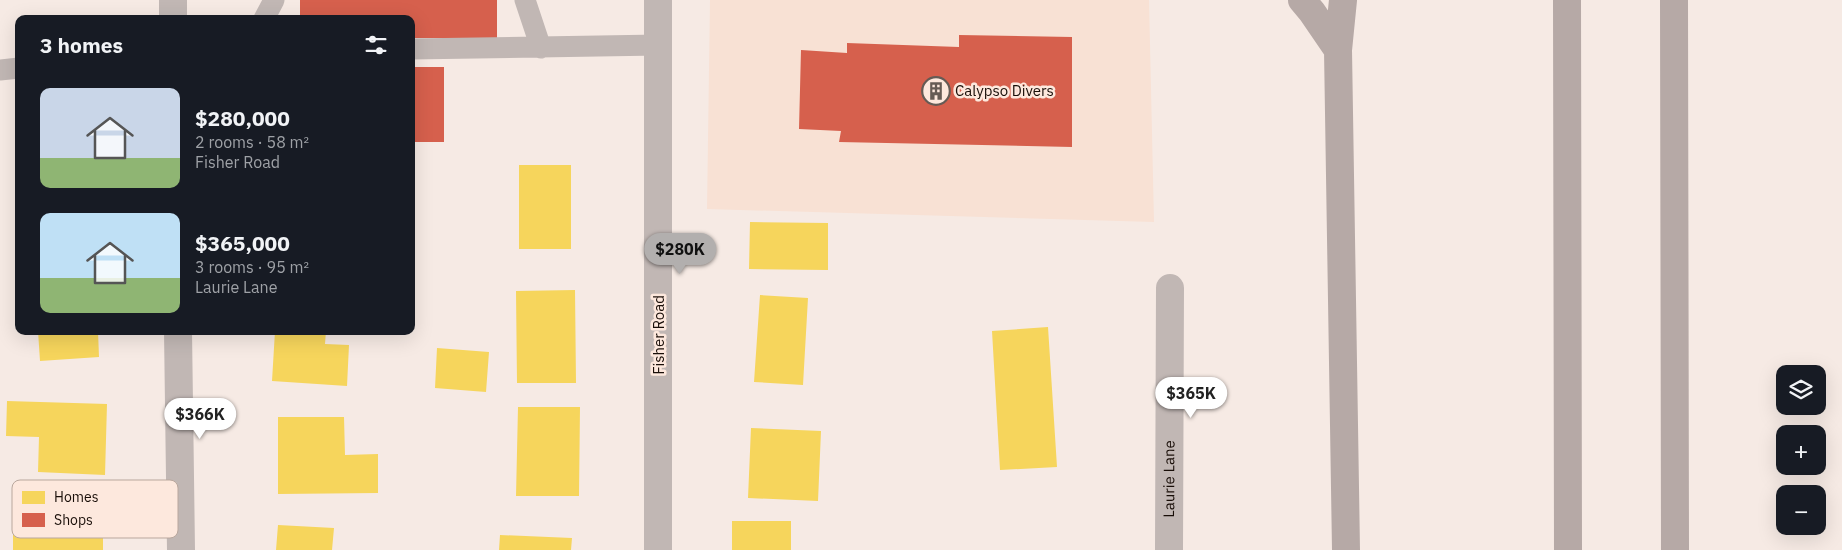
<!DOCTYPE html>
<html lang="en">
<head>
<meta charset="utf-8">
<style>
  body { margin:0; font-family:"IBM Plex Sans",sans-serif; background:#242831; color:#f1f3f6; height:100vh; display:flex; flex-direction:column; font-size:19px; white-space:nowrap }
  * { box-sizing:border-box; margin:0 }
  p { font-size:16px; color:#9ea1a6 }
  .icon { flex:none; width:28px; height:28px; fill:none; stroke:currentColor; stroke-width:2; stroke-linecap:round; stroke-linejoin:round }
  .map { position:relative; flex:1; overflow:hidden }
  .side { position:absolute; left:15px; top:15px; width:400px; height:320px; display:flex; flex-direction:column; background:#171b24; border-radius:10px; box-shadow:0 5px 20px #0002 }
  .side>* { flex:none }
  .controls { position:absolute; left:1776px; top:365px; display:grid; gap:10px }
  .controls a { display:grid; place-items:center; width:50px; height:50px; border-radius:10px; background:#171b24; box-shadow:0 5px 20px #0002; font-size:25px }
  .price { position:absolute; translate:-50% -42px; padding:0 11px; border-radius:18px; background:#fff; color:#222; font-size:16px; line-height:32px; filter:drop-shadow(0 1px 2px #0008) }
  .price::after { content:''; position:absolute; left:50%; top:30px; width:15px; height:11px; margin-left:-8px; background:inherit; clip-path:polygon(0 0,100% 0,50% 100%) }
  .price.selected { background:#b2afae; color:#111 }
  ul { padding:0; list-style:none }
  li { display:flex; align-items:center; gap:15px; height:125px; padding:0 25px }
  li span { display:grid; place-items:center; flex:none; width:140px; height:100px; border-radius:10px; color:#555 }
  li>.icon { margin-inline-start:auto }
  span .icon { width:60px; height:60px; fill:#fffc; stroke-width:1 }
  li b { font-size:21px }
  h2 { display:flex; justify-content:space-between; align-items:center; height:60px; padding:0 25px; font-size:21px }
  .map>svg:first-child { display:block }
</style>
</head>
<body>
<div class="map">
<svg width="1842" height="550" viewBox="0 0 1842 550">
  <rect width="100%" height="100%" fill="#f6eae4"/>
  <path fill="#f8e1d4" d="M710,0H1149L1154,222L707,209Z"/>
  <path fill="#f6d55c" d="M519,165H571V249H519Z
    M750,222L828,223V270L749,269Z
    M411,275H413L414,318H411Z
    M575,290L576,383H517L516,291Z
    M760,295L808,298L803,385L754,382Z
    M1048,327L1057,467L1000,470L992,331Z
    M38,331H98L99,357L40,361Z
    M275,331H326L325,344L349,345L347,386L272,381Z
    M437,348L489,352L486,392L435,388Z
    M7,401L107,404L105,475L38,472L39,437L6,436Z
    M518,407H580L579,496H516Z
    M278,417H344L345,455L378,454V493L278,494Z
    M751,428L821,431L818,501L748,498Z
    M103,503V550H13V504Z
    M732,521H791V550H732Z
    M278,525L334,528L332,550H276Z
    M500,535L572,538L571,550H499Z"/>
  <path fill="#d6604d" d="M300,0H497V38H411V19H300Z
    M959,35L1072,37V147L839,142L841,131L799,129L801,50L847,53V43L959,47Z
    M411,67H444V142H411Z"/>
  <g fill="none" stroke-linecap="round" stroke-linejoin="round">
    <path stroke="#c1b7b4" stroke-width="21" d="M525,0L541,48
      M264,19L274,0
      M411,49L659,45
      M0,70L19,68"/>
    <g stroke="#c1b7b4" stroke-width="28">
      <path d="M173,0V19"/>
      <path d="M658,0V550"/>
      <path d="M178,331L181,550"/>
      <path id="s1" d="M1169,550L1170,288"/>
    </g>
    <path stroke="#b6a9a6" stroke-width="28" d="M1302,0L1312,12L1338,50
      M1343,0L1338,50L1346,550
      M1567,0L1568,550
      M1674,0L1675,550"/>
  </g>
  <defs>
    <symbol id="building-ring" viewBox="-11 -11 22 22"><circle r="9.5" fill="#fde8dd" stroke="#665b55" stroke-width="1.5"/><path d="M-4-6H4V6H1V3H-1V6H-4ZM-2.5-4.3h1.7v1.8h-1.7ZM.8-4.3h1.7v1.8H.8ZM-2.5-1h1.7V.8h-1.7ZM.8-1h1.7V.8H.8Z" fill="#665b55"/></symbol>
  </defs>
  <g fill-rule="evenodd">
    <use href="#building-ring" x="920" y="75" width="32" height="32"/>
  </g>
  <g text-anchor="middle" stroke-width="5" stroke-linejoin="round" paint-order="stroke">
    <g font-size="15" fill="#190e08" stroke="#fde8dd" text-anchor="start">
      <text x="955" y="96">Calypso Divers</text>
    </g>
    <g font-size="15" fill="#190e08" stroke="#fde8dd">
      <text transform="translate(659 335) rotate(-90)" y="5">Fisher Road</text>
      <text dy="5" stroke="none"><textPath href="#s1" startOffset="71">Laurie Lane</textPath></text>
    </g>
  </g>
  <rect x="12" y="480" width="166" height="58" rx="8" fill="#fde8dd" stroke="#b9a79d" stroke-width="1"/>
  <rect x="22" y="491" width="23" height="13" fill="#f6d55c"/>
  <rect x="22" y="513" width="23" height="14" fill="#d6604d"/>
  <g font-size="14" fill="#190e08">
    <text x="54" y="502">Homes</text>
    <text x="54" y="525">Shops</text>
  </g>
</svg>
<div class="controls">
<a><svg class="icon" aria-label="layers" viewBox="0 0 24 24"><path d="M12 4l9 5-9 5-9-5zM3 14l9 5 9-5"/></svg></a>
<a>+</a>
<a>−</a>
</div>
<b class="price selected" style="left:680px;top:275px">$280K</b>
<b class="price" style="left:1191px;top:419px">$365K</b>
<b class="price" style="left:200px;top:440px">$366K</b>
<section class="side">
<h2>3 homes<svg class="icon" aria-label="filters" viewBox="0 0 24 24"><path d="M4 7h16M4 17h16"/><circle cx="9" cy="7" r="2"/><circle cx="15" cy="17" r="2"/></svg></h2>
<ul>
<li><span style="background:linear-gradient(#c9d6e8 70%,#8fb573 0)"><svg class="icon" aria-label="home" viewBox="0 0 24 24"><path d="M3 11l9-7 9 7M6 9v11h12V9"/></svg></span><div><b>$280,000</b><p>2 rooms · 58 m²</p><p>Fisher Road</p></div></li>
<li><span style="background:linear-gradient(#bfe0f5 65%,#8fb573 0)"><svg class="icon" aria-label="home" viewBox="0 0 24 24"><path d="M3 11l9-7 9 7M6 9v11h12V9"/></svg></span><div><b>$365,000</b><p>3 rooms · 95 m²</p><p>Laurie Lane</p></div></li>
</ul>
</section>
</div>
</body>
</html>
